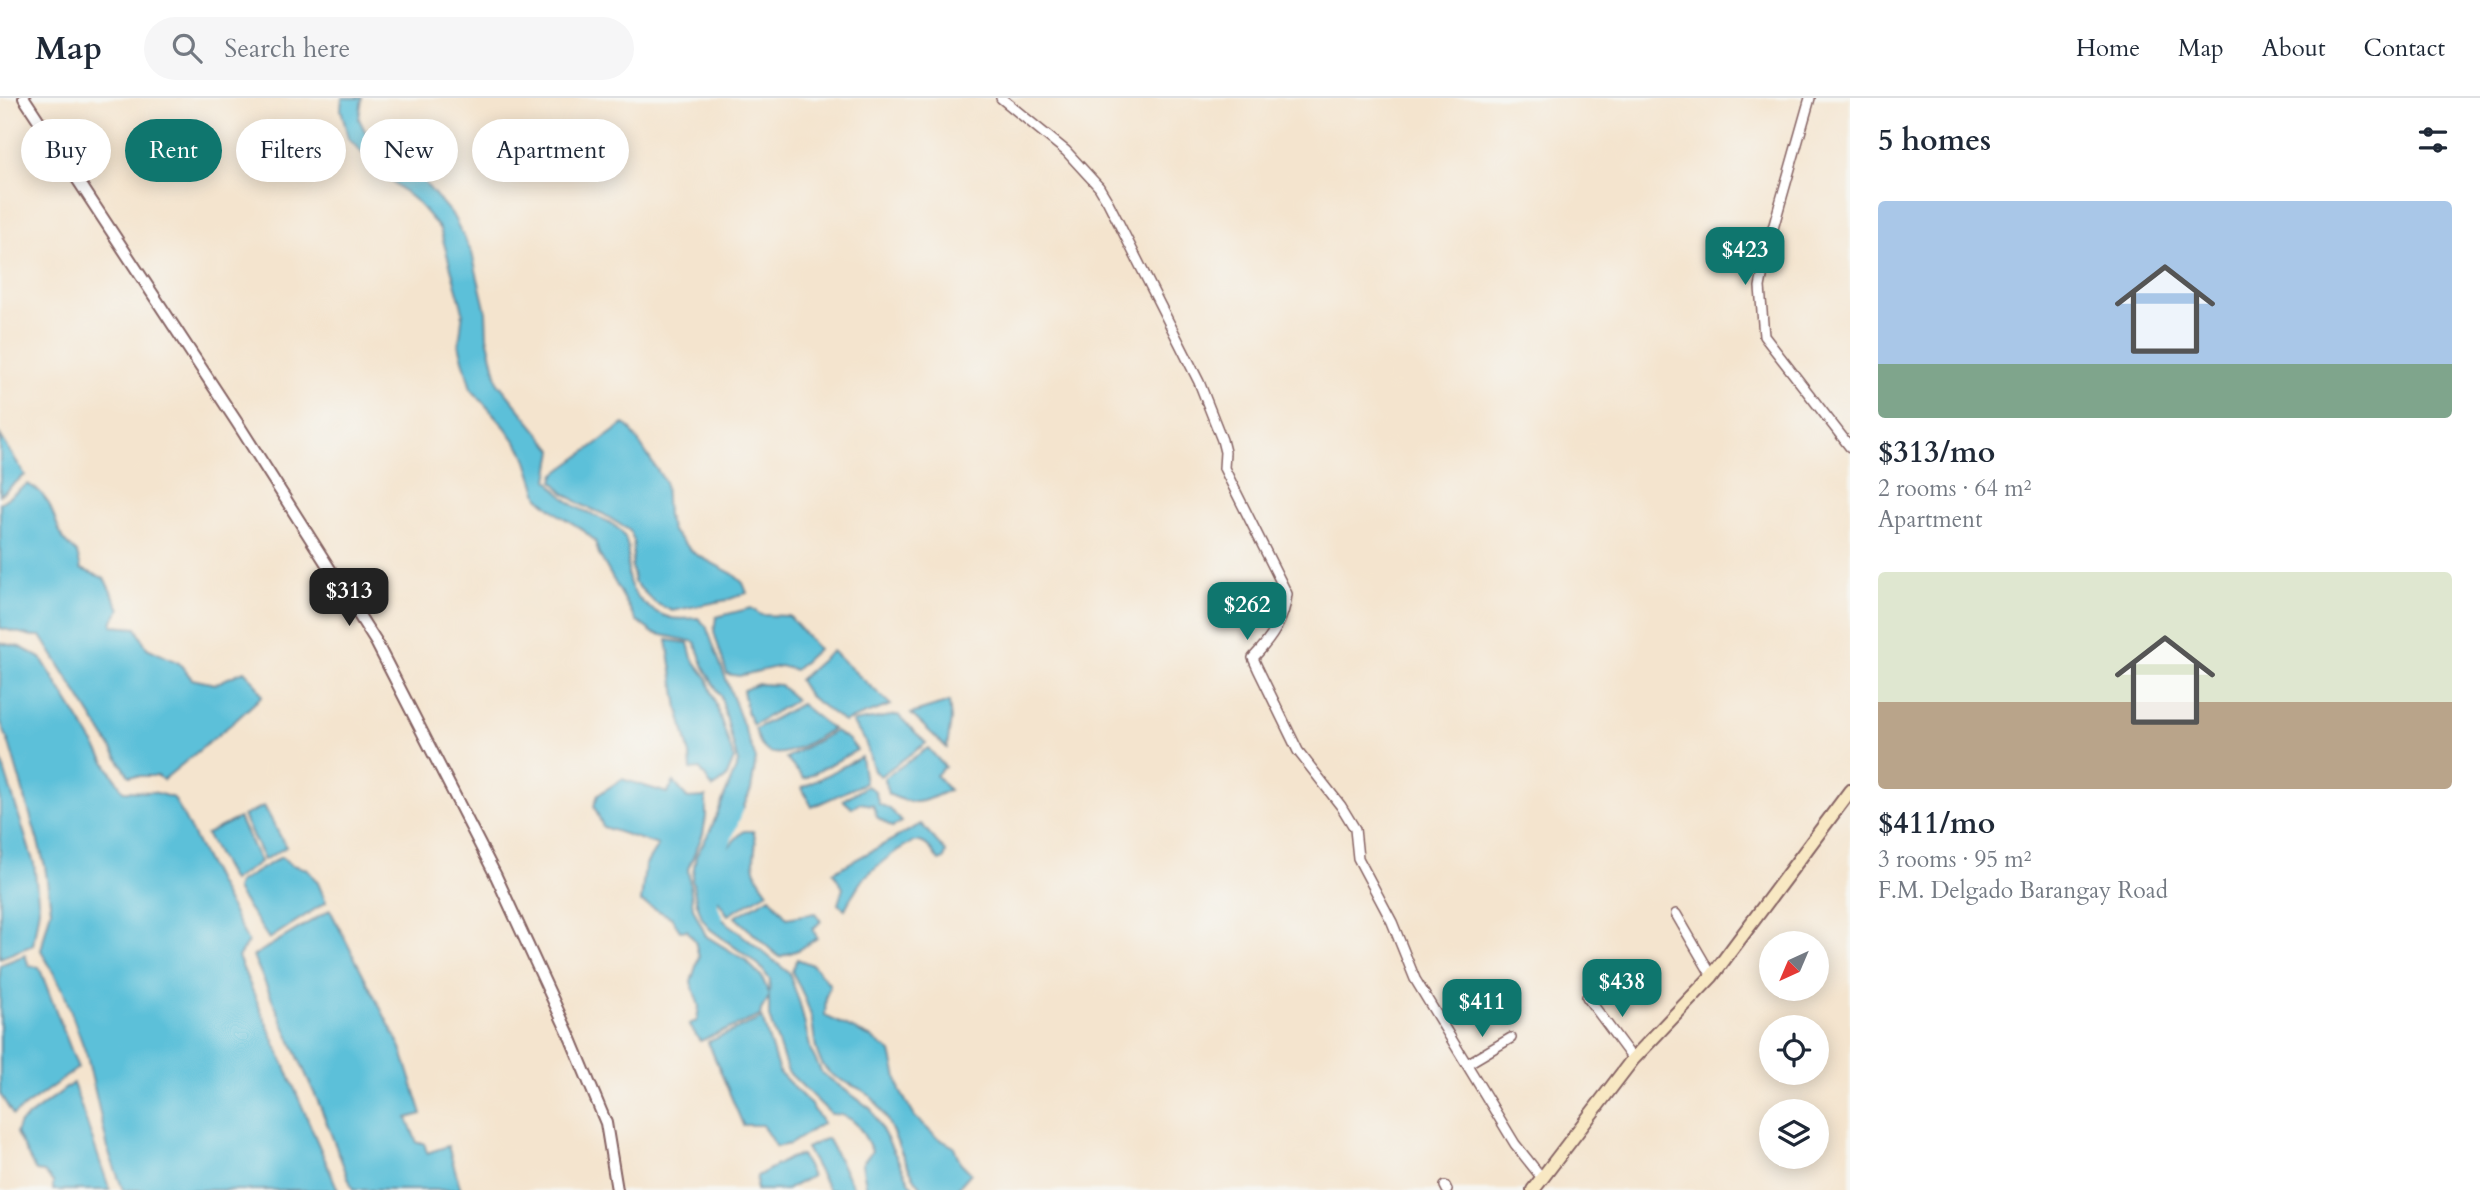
<!DOCTYPE html>
<html lang="en">
<head>
<meta charset="utf-8">
<style>
  body { margin:0; font-family:Cardo,serif; background:#f6f6f7; color:#1f2937; height:100vh; display:flex; flex-direction:column; font-size:26px; white-space:nowrap }
  * { box-sizing:border-box; margin:0 }
  p { font-size:23px; color:#747a83 }
  .icon { flex:none; width:38px; height:38px; fill:none; stroke:currentColor; stroke-width:2; stroke-linecap:round; stroke-linejoin:round }
  .map { position:relative; flex:1; overflow:hidden }
  .sheet { display:flex; flex-direction:column; background:#fff; width:630px }
  .sheet>* { flex:none }
  .hud { position:absolute; left:21px; top:21px; width:665px; height:63px; display:flex; gap:14px }
  .needle { width:46px; rotate:224deg }
  .controls { position:absolute; left:1759px; top:833px; display:grid; gap:14px }
  .controls a { display:grid; place-items:center; width:70px; height:70px; border-radius:50%; background:#fff; box-shadow:0 4px 18px #0003; font-size:35px }
  .price { position:absolute; translate:-50% -60px; padding:0 16px; border-radius:14px; background:#0f766e; color:#fff; font-size:23px; line-height:46px; filter:drop-shadow(0 2px 4px #0008) }
  .price::after { content:''; position:absolute; left:50%; top:42px; width:21px; height:16px; margin-left:-10px; background:inherit; clip-path:polygon(0 0,100% 0,50% 100%) }
  .price.on { background:#222; color:#fff }
  ul { padding:0; list-style:none }
  li { display:grid; align-content:center; gap:14px; height:371px; padding:0 28px }
  li span { display:grid; place-items:center; height:217px; border-radius:7px; color:#555 }
  li>.icon { margin-inline-start:auto }
  span .icon { width:126px; height:126px; fill:#fffc; stroke-width:1 }
  li b { font-size:30px }
  h2 { display:flex; justify-content:space-between; align-items:center; height:84px; padding:0 28px; font-size:30px }
  .tag { padding:0 24px; border-radius:32px; background:#fff; box-shadow:0 4px 18px #0003; font-size:24px; line-height:63px }
  .tag.on { background:#0f766e; color:#fff }
  header { display:flex; align-items:center; gap:42px; box-sizing:border-box; height:98px; padding:0 35px; background:#fff; border-bottom:2px solid #e0e1e3 }
  header strong { font-size:33px }
  nav { display:flex; gap:38px; margin-inline-start:auto; font-size:24px }
  .search { width:490px; height:63px; background:#f6f6f7; display:flex; align-items:center; gap:18px; box-sizing:border-box; padding:0 24px; border-radius:38px; color:#747a83; font-size:26px }
  main { display:flex; flex:1; min-height:0 }
  .map>svg:first-child { display:block }
</style>
</head>
<body>
<header>
<strong>Map</strong>
<div class="search"><svg class="icon" aria-label="search" viewBox="0 0 24 24"><circle cx="10" cy="10" r="6"/><path d="M15 15l6 6"/></svg>Search here</div>
<nav><a>Home</a><a>Map</a><a>About</a><a>Contact</a></nav>
</header>
<main>
<div class="map">
<svg width="1850" height="1092" viewBox="0 0 1850 1092">
  <rect width="100%" height="100%" fill="#f6f6f2"/>
  <filter id="ink" filterUnits="userSpaceOnUse"><feTurbulence type="fractalNoise" baseFrequency=".0143" numOctaves="2"/><feDisplacementMap in="SourceGraphic" scale="14" xChannelSelector="R" yChannelSelector="G"/><feConvolveMatrix kernelMatrix="1 2 1 2 8 2 1 2 1" color-interpolation-filters="sRGB"/></filter>
  <filter id="wash" filterUnits="userSpaceOnUse"><feTurbulence type="fractalNoise" baseFrequency=".00686" numOctaves="4" result="noise"/><feDisplacementMap in="SourceGraphic" scale="28" xChannelSelector="R" yChannelSelector="G"/><feGaussianBlur stdDeviation="1.57" result="paint"/><feColorMatrix in="noise" values="0 0 0 0 0 0 0 0 0 0 0 0 0 0 0 0 0 1.4 0 .05"/><feComposite in="paint" operator="in"/></filter>
  <g filter="url(#wash)">
    <rect width="100%" height="100%" fill="#f4e4ce"/>
    <path fill="#5bc0d9" stroke="#527082" stroke-width="2" d="M342,0H362L359,21L373,49L395,68L424,84L453,118L472,155L486,214L487,238L498,285L553,352L548,382C556,392 564,401 575,408C589,417 611,421 622,435C631,446 627,463 628,477C630,499 651,514 671,520C679,522 690,520 698,520L706,528L756,661L751,692L740,717L719,740L710,769L705,795L721,820L789,875L800,906L811,953L822,975L871,1011L914,1092H867L862,1066L872,1053C863,1034 855,1015 831,1016L788,974L769,919V899L761,912L760,918L700,943L689,926L697,923L699,908L691,884L699,859L695,843L687,832L680,833L671,819L641,804L645,768L658,747L603,729L594,708L598,697L622,681L667,695L674,684L687,700L706,699V719L703,736L688,771L693,810L706,838L745,862L762,879L769,896L770,882L759,867L710,831L702,820L696,802L692,781L696,758L711,731L738,665L721,599L704,569L695,544L653,535L636,522L599,456L595,443L582,431L559,417L539,400L525,357L505,329L471,291L459,247L463,213L440,131L417,104L379,73L348,40L341,11Z
      M624,326L629,329L665,384L667,418L672,433L695,456L733,476L743,485L747,495L727,502L672,513L655,505L634,484L632,469L634,443L630,433L603,416L582,407L564,395L553,383L555,376Z
      M0,337L25,377L0,397Z
      M28,386L40,394L49,406L63,442L77,455L81,471L104,480L120,511L113,522L112,528L136,530L147,550L179,565L192,581L215,586L244,573L255,584L262,598L235,623L163,682L158,678H129L41,538H32L0,530V405Z
      M751,510L761,517L789,518L818,551L795,572L780,568L739,578L727,576L714,534L716,519Z
      M667,542L688,545L692,560L707,580L734,661L726,680L713,690L700,671L691,672L690,657L678,610Z
      M0,545L20,549L41,560L123,693L153,694L174,700L248,844L238,859L338,1092H123L109,1055L87,958L63,892L41,852L51,811L45,768L10,648L0,622Z
      M832,553L891,607L844,624L809,598L799,582Z
      M758,586L780,587L796,602L753,627L747,614L743,592Z
      M949,604L951,621L947,650L911,616Z
      M801,606L832,631C815,640 777,670 761,647C759,643 757,636 755,631Z
      M898,617L926,645L880,678L874,673L865,643L852,624Z
      M835,633L849,642L857,652L804,681L786,660Z
      M928,650L945,669L936,677L949,692C921,705 916,709 888,696L884,680Z
      M0,658L34,766L39,810L33,847L0,860Z
      M861,659L865,685L812,709L802,690Z
      M867,688L875,693L879,706L890,711L902,724L892,729L877,719L873,707L860,705L852,710L843,702Z
      M264,708L286,749L264,762L243,718Z
      M239,720L260,764L232,783L206,736Z
      M921,726L946,754L944,761L939,763C934,756 929,746 920,744C908,740 876,769 866,778C857,787 851,799 845,811L838,806L843,790L833,774Z
      M744,733H753C758,745 754,751 754,762C754,776 761,784 768,794L728,817C720,806 711,794 713,780C714,764 733,742 744,733Z
      M281,759L292,767L307,771L318,785L326,804L269,841L236,792L238,785Z
      M770,799L787,820L815,815L821,823L813,831L817,840L798,852L779,859L735,819Z
      M330,812L401,950L422,1016L407,1020L417,1045H424L427,1055L448,1048L461,1092H353L320,1008L253,858Z
      M25,857L29,868L39,869L78,970L13,1017L0,996V867Z
      M797,861L813,867L830,887L826,898L825,918L870,939L891,954L900,993L915,1019L936,1039L954,1049L960,1064L971,1075L956,1092H924C900,1066 896,1028 874,1002C861,986 838,986 825,970C813,954 815,936 811,918C806,902 800,888 792,874Z
      M762,920L779,974L811,1007L823,1025L790,1046L776,1049L762,1027H743L708,944Z
      M73,985L108,1087L110,1092H53V1084L44,1074L36,1073L16,1035L20,1025Z
      M827,1040L855,1092H829L806,1050Z
      M801,1057L812,1078L786,1092H756L757,1078L790,1060Z"/>
    <g fill="none" stroke-linecap="round" stroke-linejoin="round">
      <path stroke="#5bc0d9" stroke-width="14" d="M716,821C699,795 726,738 736,711"/>
    </g>
  </g>
  <g filter="url(#ink)">
    <g fill="none" stroke-linecap="round" stroke-linejoin="round">
      <defs>
        <path id="minor" d="M1001,0L1066,53L1099,89L1108,104L1199,284L1222,342L1225,354L1224,370L1287,496C1284,523 1271,541 1253,560L1258,571L1298,653L1341,708L1355,731L1358,760L1392,824L1415,881L1515,1046L1542,1080
          M1810,0L1768,148L1760,189L1764,238L1850,349
          M1676,816L1712,878
          M1587,899L1633,961
          M1467,966L1511,940
          M1445,1088L1447,1092"/>
        <path id="tertiary" d="M24,0L238,326L376,544L496,778L571,941L606,1025L617,1092"/>
        <path id="secondary" d="M1533,1092L1633,961L1712,878L1850,693"/>
      </defs>
      <use href="#minor" stroke="#866464" stroke-width="12"/>
      <use href="#tertiary" stroke="#866464" stroke-width="14"/>
      <use href="#secondary" stroke="#866464" stroke-width="16"/>
      <use href="#minor" stroke="#fff" stroke-width="9"/>
      <use href="#tertiary" stroke="#fff" stroke-width="10"/>
      <use href="#secondary" stroke="#f8e8c3" stroke-width="12"/>
    </g>
  </g>
</svg>
<div class="controls">
<a><svg class="needle" viewBox="-14 -14 28 28"><path d="M0-13l5 13h-10z" fill="#e53935"/><path d="M0 13l5-13h-10z" fill="#747a83"/></svg></a>
<a><svg class="icon" aria-label="locate" viewBox="0 0 24 24"><circle cx="12" cy="12" r="6"/><path d="M12 2v4M12 18v4M2 12h4M18 12h4"/></svg></a>
<a><svg class="icon" aria-label="layers" viewBox="0 0 24 24"><path d="M12 4l9 5-9 5-9-5zM3 14l9 5 9-5"/></svg></a>
</div>
<b class="price" style="left:1745px;top:189px">$423</b>
<b class="price on" style="left:349px;top:530px">$313</b>
<b class="price" style="left:1247px;top:544px">$262</b>
<b class="price" style="left:1622px;top:921px">$438</b>
<b class="price" style="left:1482px;top:941px">$411</b>
<div class="hud">
<a class="tag">Buy</a>
<a class="tag on">Rent</a>
<a class="tag">Filters</a>
<a class="tag">New</a>
<a class="tag">Apartment</a>
</div>
</div>
<section class="sheet">
<h2>5 homes<svg class="icon" aria-label="filters" viewBox="0 0 24 24"><path d="M4 7h16M4 17h16"/><circle cx="9" cy="7" r="2"/><circle cx="15" cy="17" r="2"/></svg></h2>
<ul>
<li><span style="background:linear-gradient(#a9c7e8 75%,#7fa58c 0)"><svg class="icon" aria-label="home" viewBox="0 0 24 24"><path d="M3 11l9-7 9 7M6 9v11h12V9"/></svg></span><div><b>$313/mo</b><p>2 rooms · 64 m²</p><p>Apartment</p></div></li>
<li><span style="background:linear-gradient(#dfe7d0 60%,#b9a48a 0)"><svg class="icon" aria-label="home" viewBox="0 0 24 24"><path d="M3 11l9-7 9 7M6 9v11h12V9"/></svg></span><div><b>$411/mo</b><p>3 rooms · 95 m²</p><p>F.M. Delgado Barangay Road</p></div></li>
</ul>
</section>
</main>
</body>
</html>
